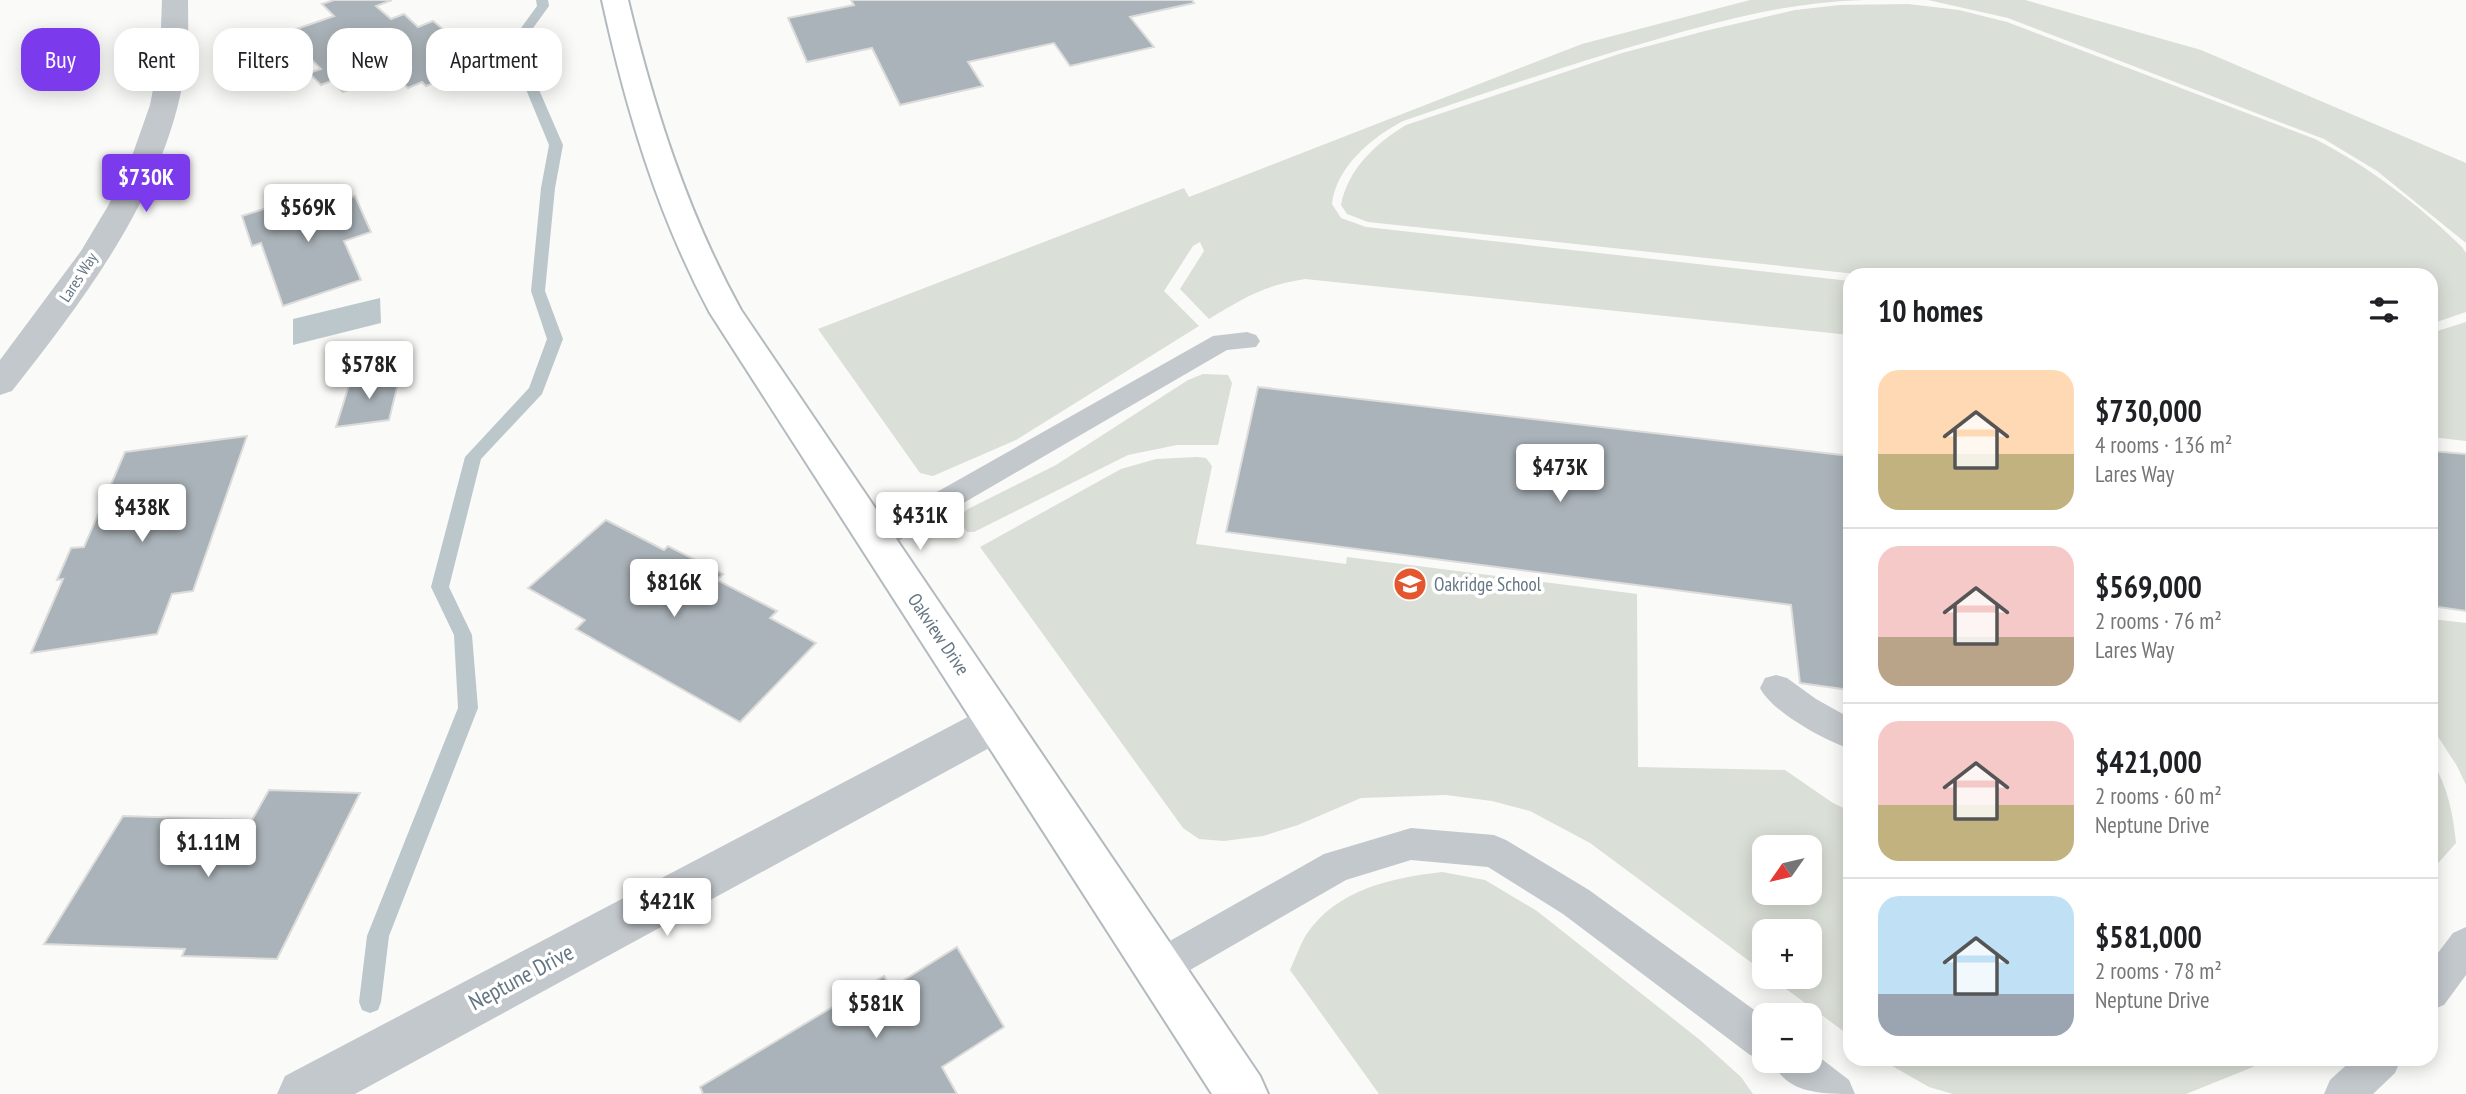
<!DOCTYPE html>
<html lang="en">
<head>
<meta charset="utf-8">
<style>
  body { margin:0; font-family:"PT Sans Narrow",sans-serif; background:#f6f6f6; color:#202124; height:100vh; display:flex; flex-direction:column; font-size:26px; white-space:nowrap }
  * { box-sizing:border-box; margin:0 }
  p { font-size:23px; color:#757577 }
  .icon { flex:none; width:38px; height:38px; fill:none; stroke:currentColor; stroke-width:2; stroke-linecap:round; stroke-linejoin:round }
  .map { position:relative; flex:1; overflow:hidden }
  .drawer { position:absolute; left:1843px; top:268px; width:595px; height:798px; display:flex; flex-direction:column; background:#fff; border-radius:21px; box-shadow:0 4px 18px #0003 }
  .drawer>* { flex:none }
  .banner { position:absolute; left:21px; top:28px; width:665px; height:63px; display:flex; gap:14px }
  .needle { width:46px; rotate:236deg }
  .tools { position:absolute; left:1752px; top:835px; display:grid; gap:14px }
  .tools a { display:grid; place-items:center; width:70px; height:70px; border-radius:14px; background:#fff; box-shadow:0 4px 18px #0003; font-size:35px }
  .price { position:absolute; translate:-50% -60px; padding:0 16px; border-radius:7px; background:#fff; color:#222; font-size:23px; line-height:46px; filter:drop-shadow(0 2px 4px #0008) }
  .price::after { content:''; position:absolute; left:50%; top:42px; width:21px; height:16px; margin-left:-10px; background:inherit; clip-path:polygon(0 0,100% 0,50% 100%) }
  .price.active { background:#7c3aed; color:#fff }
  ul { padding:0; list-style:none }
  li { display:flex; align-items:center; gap:21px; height:175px; padding:0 35px }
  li+li { border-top:2px solid #e0e0e0 }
  li span { display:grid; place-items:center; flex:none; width:196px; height:140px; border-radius:21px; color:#555 }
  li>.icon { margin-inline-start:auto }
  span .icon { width:84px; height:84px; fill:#fffc; stroke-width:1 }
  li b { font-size:30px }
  h2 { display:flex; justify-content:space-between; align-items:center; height:84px; padding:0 35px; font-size:30px }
  .pill { padding:0 24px; border-radius:21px; background:#fff; box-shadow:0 4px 18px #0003; font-size:24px; line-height:63px }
  .pill.active { background:#7c3aed; color:#fff }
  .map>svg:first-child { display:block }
</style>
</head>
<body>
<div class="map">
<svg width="2466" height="1094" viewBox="0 0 2466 1094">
  <rect width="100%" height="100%" fill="#fafaf8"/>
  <path fill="#dadfd7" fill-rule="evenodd" d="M1750,0H1864C1790,2 1721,20 1651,41C1567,65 1485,93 1403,121C1372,137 1336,167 1332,204L1341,218L1366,227L1850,281V335L1305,279C1265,285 1243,298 1209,319L1180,289L1204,251L1200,242L1193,246L1164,291L1199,326L1016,440L933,476L920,473L818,329L1184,188L1189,197L1582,44Z
    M1928,0H2025L2201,50L2466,163V243L2377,171L2324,139L2008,18Z
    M1908,4L1959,10L2007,22L2315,139C2368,166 2419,205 2462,247L2466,253V312L2431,324V275H1866L1368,222L1347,214L1341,205C1348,169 1376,143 1406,125L1622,53L1705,31L1795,10L1840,5Z
    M2466,322V441L2431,437V333Z
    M1203,374L1228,375L1232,383L1218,445H1177L1128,455L974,532H967L957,518L968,509L1056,465L1188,380Z
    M1197,457L1206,458L1212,466L1196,544L1346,564L1347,557L1637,594L1638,767L1785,770L1833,803L1850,811V1036L1770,977L1810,976V931H1764V972L1590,843L1530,811L1492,801L1446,795L1361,798L1298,825L1263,836L1224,841L1199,839L1183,828L980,547L1121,469L1156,459ZM1764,847H1810V892H1764Z
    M2431,619L2466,623V785L2457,766L2431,726Z
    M2431,759C2447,785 2453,812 2456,843L2431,871Z
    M1442,872L1485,880L1537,911L1700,1040L1741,1077L1753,1094H1379L1290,970C1295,959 1300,945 1306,935C1337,889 1391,878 1442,872Z
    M1880,1059H2264L2253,1067L2186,1094H1953L1929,1087Z"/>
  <path fill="#bbc7cb" d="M380,298L381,323L293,345V319Z"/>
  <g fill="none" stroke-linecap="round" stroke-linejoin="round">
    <path fill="#bbc7cb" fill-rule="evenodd" d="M536,0H548L549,6L520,46L563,145L555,188L545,291L563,339L542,394L481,459L449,587L472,635L478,708L389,936L381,1002L378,1010L370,1013L362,1010L359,1002L367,936L458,708L454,635L431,587L465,457L529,388L547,339L531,291L541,188L549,145L508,46L537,6Z"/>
  </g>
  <path fill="#aab3b9" stroke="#dcdcda" stroke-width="2" d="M334,0H392L376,6L391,19L404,14L418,27L433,21L456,40L443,45L451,50L438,55L459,73L426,86L422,82L408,88L392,73L343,92L331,81L321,85L309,73L321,69L285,33L334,16L322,4Z
    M851,0H1192L1194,3L1130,17L1154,47L1070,66L1054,43L968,62L983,86L900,105L872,48L807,62L788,18L854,5Z
    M320,191L325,205L355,196L371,232L344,241L361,280L283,306L261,243L252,246L242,216Z
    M400,375L389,420L336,427L350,382Z
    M1258,387L1850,456V690L1800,683L1791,605L1226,532Z
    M247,436L193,591L172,594L157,634L31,653L63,579L57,580L71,548L84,547L125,452Z
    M2431,451L2466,454V611L2431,606Z
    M606,520L664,550L668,546L723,574L717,580L777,611L770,618L816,643L740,722L576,629L585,620L528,588Z
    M269,790L360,793L277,959L182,956L185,949L44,944L123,816L252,820Z
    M957,947L1004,1027L942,1067L957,1094H703L700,1087L884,976L891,988Z"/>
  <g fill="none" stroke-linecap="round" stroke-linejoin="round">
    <defs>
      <path id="secondary" d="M602,0H628C654,108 687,212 741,310L1260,1076L1268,1094H1212L710,313C657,214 626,109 602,0Z"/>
    </defs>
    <use href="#secondary" stroke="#b3babf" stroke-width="4"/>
    <path fill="#c3c8cc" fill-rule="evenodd" d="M1247,332L1256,335L1260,341L1256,347L1227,350L886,548L876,551L866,548L861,540L866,532L1213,336Z
      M1776,675L1787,678L1816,699L1850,718V749C1824,740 1772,712 1760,688L1765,678Z
      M1411,828L1494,835L1506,840L1589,890L1764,1017V1060L1750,1055L1563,914L1488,867L1411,860L1346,880L1171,981L1158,986L1145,981L1139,968L1145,955L1324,854Z
      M2466,927V975L2444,1005L2431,1010V962L2453,933Z
      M1810,1050L1849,1080L1855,1094C1819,1094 1787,1094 1771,1060H1810Z
      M2353,1059H2401L2395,1073L2373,1094H2324L2330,1080Z"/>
    <path fill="#c3c8cc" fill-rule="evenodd" d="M162,0H188C188,18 189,36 187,54C174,182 89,293 12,391L0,395V360L81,251L108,206L132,156L150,105L160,53Z
      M998,704L1013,709L1019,722L1013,735L355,1094H277L285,1076L983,709Z"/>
    <use href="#secondary" fill="#fff" fill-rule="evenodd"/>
  </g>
  <defs>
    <symbol id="school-disc" viewBox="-11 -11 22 22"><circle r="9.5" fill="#e4572e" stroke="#fff"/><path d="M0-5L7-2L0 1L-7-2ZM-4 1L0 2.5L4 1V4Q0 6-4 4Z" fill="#fff"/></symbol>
  </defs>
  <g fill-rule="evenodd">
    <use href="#school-disc" x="1391" y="565" width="38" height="38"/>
  </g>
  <g text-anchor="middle" stroke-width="7" stroke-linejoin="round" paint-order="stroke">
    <g font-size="16" fill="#657683" stroke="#fff">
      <text transform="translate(78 277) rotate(-57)" y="6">Lares Way</text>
    </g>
    <g font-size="19" fill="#657683" stroke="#fff" text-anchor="start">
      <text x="1434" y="591">Oakridge School</text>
    </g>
    <g font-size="19" fill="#657683" stroke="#fff">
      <text transform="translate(939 634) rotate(56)" y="7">Oakview Drive</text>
    </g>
    <g font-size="23" fill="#657683" stroke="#fff">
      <text transform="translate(521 977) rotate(-28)" y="8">Neptune Drive</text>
    </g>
  </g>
</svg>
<div class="tools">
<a><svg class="needle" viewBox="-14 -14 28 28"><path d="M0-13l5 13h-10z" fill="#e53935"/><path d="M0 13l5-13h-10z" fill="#757577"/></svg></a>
<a>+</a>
<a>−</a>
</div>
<b class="price active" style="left:146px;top:214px">$730K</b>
<b class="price" style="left:308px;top:244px">$569K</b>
<b class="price" style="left:369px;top:401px">$578K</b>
<b class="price" style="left:1560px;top:504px">$473K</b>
<b class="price" style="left:142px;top:544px">$438K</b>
<b class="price" style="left:920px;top:552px">$431K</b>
<b class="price" style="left:674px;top:619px">$816K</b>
<b class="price" style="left:208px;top:879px">$1.11M</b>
<b class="price" style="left:667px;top:938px">$421K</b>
<b class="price" style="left:876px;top:1040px">$581K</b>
<div class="banner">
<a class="pill active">Buy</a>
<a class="pill">Rent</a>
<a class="pill">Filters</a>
<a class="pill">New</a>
<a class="pill">Apartment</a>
</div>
<section class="drawer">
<h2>10 homes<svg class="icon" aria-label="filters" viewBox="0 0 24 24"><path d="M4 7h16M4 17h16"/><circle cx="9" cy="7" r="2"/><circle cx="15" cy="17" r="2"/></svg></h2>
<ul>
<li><span style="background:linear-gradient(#ffd9b3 60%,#c2b280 0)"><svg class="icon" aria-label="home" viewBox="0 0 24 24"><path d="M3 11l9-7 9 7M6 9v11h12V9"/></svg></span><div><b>$730,000</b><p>4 rooms · 136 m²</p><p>Lares Way</p></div></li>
<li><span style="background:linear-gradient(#f6c9c9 65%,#b9a48a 0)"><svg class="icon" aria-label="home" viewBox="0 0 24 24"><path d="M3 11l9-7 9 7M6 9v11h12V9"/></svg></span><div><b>$569,000</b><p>2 rooms · 76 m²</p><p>Lares Way</p></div></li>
<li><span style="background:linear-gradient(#f6c9c9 60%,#c2b280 0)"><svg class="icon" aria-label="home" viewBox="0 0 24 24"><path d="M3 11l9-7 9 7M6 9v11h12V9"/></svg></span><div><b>$421,000</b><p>2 rooms · 60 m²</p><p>Neptune Drive</p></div></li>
<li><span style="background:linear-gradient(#bfe0f5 70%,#9aa5b1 0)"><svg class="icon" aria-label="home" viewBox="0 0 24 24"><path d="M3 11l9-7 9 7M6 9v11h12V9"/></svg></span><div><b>$581,000</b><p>2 rooms · 78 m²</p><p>Neptune Drive</p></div></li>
</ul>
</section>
</div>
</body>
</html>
